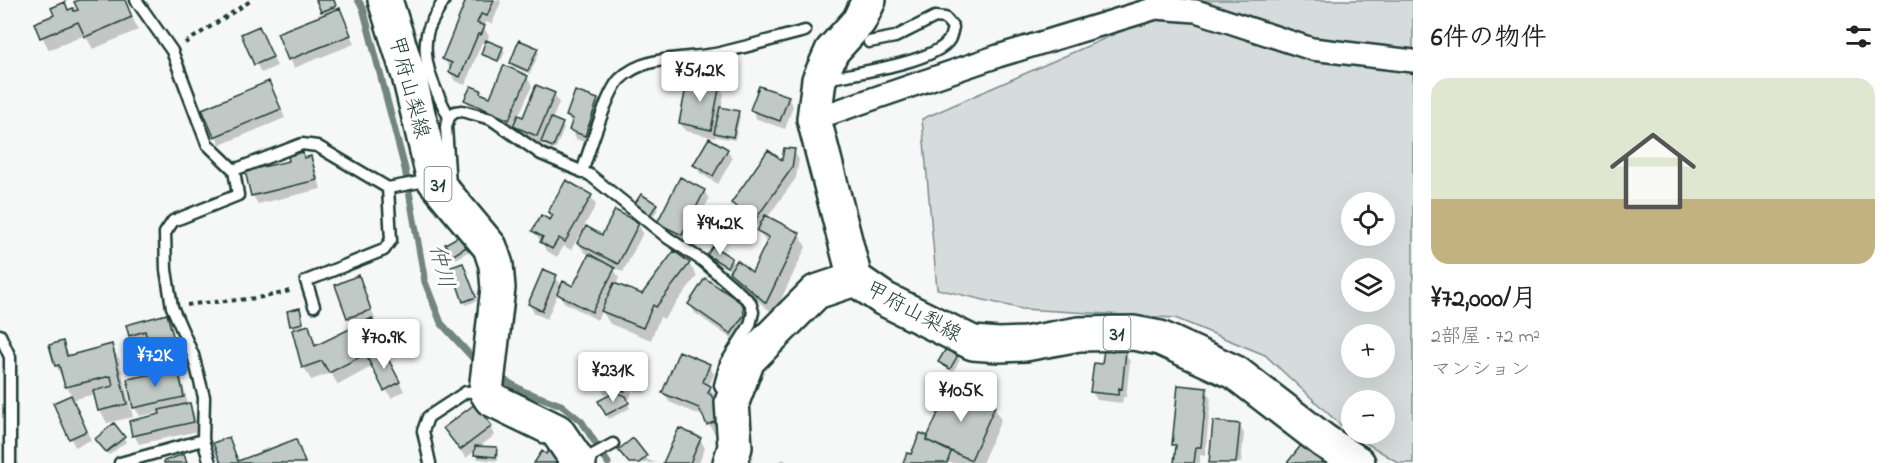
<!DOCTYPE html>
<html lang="ja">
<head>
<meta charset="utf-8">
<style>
  body { margin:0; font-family:"Indie Flower","Klee One",sans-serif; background:#f2f2f2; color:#222; height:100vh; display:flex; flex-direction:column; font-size:22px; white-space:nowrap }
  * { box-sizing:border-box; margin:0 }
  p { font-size:20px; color:#767676 }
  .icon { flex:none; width:33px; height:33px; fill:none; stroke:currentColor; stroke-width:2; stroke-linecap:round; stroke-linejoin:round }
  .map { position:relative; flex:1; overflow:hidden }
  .panel { display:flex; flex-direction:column; background:#fff; width:480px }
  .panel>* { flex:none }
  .fabs { position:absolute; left:1341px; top:192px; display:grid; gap:12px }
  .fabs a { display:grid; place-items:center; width:54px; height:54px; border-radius:50%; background:#fff; box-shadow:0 6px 24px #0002; font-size:30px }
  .price { position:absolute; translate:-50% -51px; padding:0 14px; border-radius:6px; background:#fff; color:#222; font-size:20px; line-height:39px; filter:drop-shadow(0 2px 3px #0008) }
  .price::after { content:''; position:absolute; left:50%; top:36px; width:18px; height:14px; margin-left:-9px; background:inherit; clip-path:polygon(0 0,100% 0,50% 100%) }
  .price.active { background:#1a73e8; color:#fff }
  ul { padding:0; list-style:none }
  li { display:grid; align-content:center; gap:12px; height:318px; padding:0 18px }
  li span { display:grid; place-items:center; height:186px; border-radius:18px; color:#555 }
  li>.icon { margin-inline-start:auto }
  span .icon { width:108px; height:108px; fill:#fffc; stroke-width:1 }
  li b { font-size:26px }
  h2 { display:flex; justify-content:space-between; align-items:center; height:72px; padding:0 18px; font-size:26px }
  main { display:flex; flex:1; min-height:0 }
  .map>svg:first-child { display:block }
</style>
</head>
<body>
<main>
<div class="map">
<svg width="1413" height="463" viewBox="0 0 1413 463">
  <rect width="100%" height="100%" fill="#f6f7f7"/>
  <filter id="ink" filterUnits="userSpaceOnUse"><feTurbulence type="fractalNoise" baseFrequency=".0167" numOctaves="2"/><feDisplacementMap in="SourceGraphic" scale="12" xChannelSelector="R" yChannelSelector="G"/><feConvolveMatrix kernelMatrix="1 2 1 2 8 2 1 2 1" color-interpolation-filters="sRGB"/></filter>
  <g filter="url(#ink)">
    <path fill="#d6dcdb" stroke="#7a8c88" stroke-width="1.5" fill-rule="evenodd" d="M1192,0H1413V463H1399L1348,432L1265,355L1175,318L1022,309L937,289L922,119ZM1352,202H1384V236H1352ZM1352,268H1384V302H1352ZM1352,334H1384V368H1352ZM1352,400H1384V434H1352Z"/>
    <path fill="#0003" d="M83,0H125L138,30L93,49L85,35L49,50L36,24L68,12L74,13L80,11Z
      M317,0H333L337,10L344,18L354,44L294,68L279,34L324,15Z
      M468,0H500L501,2L492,24L486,22L484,28L489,36L486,42L502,48L505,52L501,60L483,54V56L482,54L486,44L482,42L465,85L455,81L450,72L452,69L449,67L444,59Z
      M243,35L263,37L277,66L261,73Z
      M537,49L539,53L530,74L514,67L511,63Z
      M527,77L532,86L518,117L524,119L554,94L559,103L552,120L562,125L564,129L555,150L545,146L542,142V144L520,134L515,125L514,127L471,109L466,100L480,92L482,96L491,99Z
      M719,85L724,94L721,109L738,112L740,116L735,140L718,137L716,134V138L686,131L680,123Z
      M273,91L285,118L220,145L204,110Z
      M788,98L793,106L785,129L757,119L752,110Z
      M597,101L602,109L590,144L576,139L571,130L573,125L567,116Z
      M727,150L732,159L718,184L700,173L695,165Z
      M794,151L799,160L796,178L767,218L799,234L806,247L774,314L738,285L731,271L711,259L708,255L731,259L735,266L753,274L767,244L759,231L760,228L738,212L732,203L783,163Z
      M302,154L305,159L310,158L315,167L321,189L258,204L253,196L247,173L290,162Z
      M704,191L709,199L687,243L664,231L659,223Z
      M591,196L596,205L571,250L564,246L557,257L547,251L534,231L553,218L549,212Z
      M656,205L658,209L652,218L638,209Z
      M638,224L643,233L623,272L613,267L619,278L616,285L642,296L689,264L697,276L664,319L660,317L651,340L610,324L602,311L597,320L564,302L558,293L547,319L534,313L529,304L556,277L562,287L574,288L590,255L584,252L579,243L603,237Z
      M461,237L469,251L456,259L447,245Z
      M465,269L477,301L466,305L464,301Z
      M359,277L375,319L371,320L391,357L387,359L404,391L391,398L373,366L338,385L331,373L311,380L304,367L292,326L288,312L301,314L304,328L308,326L317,346L354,328L348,318L337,285Z
      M690,304L741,305L747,315L748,325L736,342L695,313Z
      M166,316L171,325L183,370L178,371L182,379L188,405L194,413L198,431L139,444L134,435L161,415V412L140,416L135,408L166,373L159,357L156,358L151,349L149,340L135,344L130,335Z
      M63,343L70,356L111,346L119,359L133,417L107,423L100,411L95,394L72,400L91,440L75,447L55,404L72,396L56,366L51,346Z
      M1125,353L1130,362L1126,397H1123L1122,403L1097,400L1092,392L1104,366Z
      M957,356L960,360L953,372L943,366L940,362Z
      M709,365L714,374L709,386L715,396L713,401L727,427L714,433L705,417L669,402L664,393Z
      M630,369L633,375L645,377L647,381L645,393L634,391L633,388L630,399L625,398L630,408L609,419L600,401L613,395L604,393L599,384Z
      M1206,390L1211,399L1205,456L1200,455V463H1176L1177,450L1173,444Z
      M994,407L1001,420L982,463H905L912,456L921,435L929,438Z
      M114,425L126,442L109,455L99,443Z
      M1239,425L1244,434L1241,463H1210Z
      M490,427L495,435L479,447L496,449L498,453V461L478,459L476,455V450L466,458L450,437Z
      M228,439L240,462L295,441L306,463H223Z
      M700,439L705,448L699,463H665Z
      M632,440L648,460L656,463H648V461L646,463H630Z
      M782,459L790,463H780Z"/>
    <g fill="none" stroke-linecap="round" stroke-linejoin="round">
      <path stroke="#72857f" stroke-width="7" d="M358,0L363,8L405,169L425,282L441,323L479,365
        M496,375L523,391L561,405L582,422L608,463"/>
    </g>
    <path fill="#c0c9c6" stroke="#1f3d34" stroke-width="1.5" d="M79,0H125L132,17L85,37L78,22L40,38L34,23L54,15L51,8L65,2L68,10L73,8L74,11L78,10L74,2Z
      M316,0H334L336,6L321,12Z
      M466,0H494L487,16L481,14L477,23L485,26L481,35L478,34L460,77L449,72L452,63L442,59Z
      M340,8L351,35L288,60L277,33Z
      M259,26L273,57L254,65L241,34Z
      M486,40L503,47L498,61L481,54Z
      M519,40L538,48L528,71L510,63Z
      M504,65L528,76L509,120L464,100L471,86L481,90L480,93L490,97Z
      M688,77L720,84L711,130L679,123Z
      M269,81L281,109L214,137L202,109Z
      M536,85L555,93L537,136L513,126L518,115L523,117Z
      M759,86L789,96L780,121L750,110Z
      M575,91L598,99L585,136L569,130L573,119L566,116Z
      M720,107L739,111L733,137L714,133Z
      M551,118L563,123L553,147L541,142Z
      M709,138L728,149L713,176L693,165Z
      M784,148L795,149L792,168L755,220L731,203L768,150L782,160Z
      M303,152L304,158L311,156L317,180L251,196L245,171L289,161L288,156Z
      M680,177L705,190L682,235L657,223Z
      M566,180L592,195L565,242L559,238L552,249L540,242L543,237L532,231L541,215L550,220L553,215L548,212Z
      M641,194L657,204L650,215L634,205Z
      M615,210L639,223L618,264L577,243L586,226L602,235Z
      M765,215L800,233L766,303L729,272L737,260L752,272L769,237L757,231Z
      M461,235L468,246L452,256L445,244Z
      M713,246L732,258L727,267L707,255Z
      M674,251L690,263L656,307L653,305L643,328L601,311L614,283L642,294Z
      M589,254L615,268L592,312L557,294L563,281L573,286Z
      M463,263L476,297L463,302L451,267Z
      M543,269L557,275L542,311L528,304Z
      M359,275L371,310L347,318L335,285Z
      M705,278L743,304L744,315L731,334L688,304Z
      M300,308L303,323L290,326L287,311Z
      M167,314L180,361L161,366L155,348L150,350L145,331L129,336L126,325Z
      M372,318L385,344L329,373L322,361L302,368L292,330L309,325L315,346Z
      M63,341L67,356L112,344L127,404L98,411L93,391L113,386L111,376L65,387L59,365L55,366L49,345Z
      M947,347L958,355L950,369L938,362Z
      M383,349L400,382L384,391L367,357Z
      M1104,349L1126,351L1122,389L1119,388L1118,395L1090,392L1094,363L1102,364Z
      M679,351L710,364L703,382L711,386L708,393L711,395L723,418L707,425L699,408L662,393Z
      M603,361L631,368L625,391L597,384Z
      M178,369L184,397L133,408L127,379Z
      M634,373L646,376L643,389L630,387Z
      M1178,385L1207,388L1201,447H1196L1194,463H1174L1176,445H1172Z
      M950,386L995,406L971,460L926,440Z
      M615,392L626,396L629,403L606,415L598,401Z
      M71,395L87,431L69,439L53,403Z
      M190,403L194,422L132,436L129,421L160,414L159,410Z
      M475,404L492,426L460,450L443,428Z
      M1213,421L1240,424L1236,463H1209Z
      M114,423L125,437L106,452L95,439Z
      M679,428L701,438L690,463H663Z
      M920,433L928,436L926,440L951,452L947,463H903L907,453L911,454Z
      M229,437L238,461L296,439L305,463H221L213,443Z
      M633,438L647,456L639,463H629L618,450Z
      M554,444L568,463H534L542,451L546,454Z
      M1302,444L1327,463H1287Z
      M475,446L497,447L496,457L474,455Z
      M184,454L187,463H164V461Z"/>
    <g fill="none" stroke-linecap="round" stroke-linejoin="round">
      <defs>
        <path id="service" d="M136,0L172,51L207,144L234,170L238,195L173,221L165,233L166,270L172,307L193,355L204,397L203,440L210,463
          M444,0C439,10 429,23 427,34C421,63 436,92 449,117
          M825,79C851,74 936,62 949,40C951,37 952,31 953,27L945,18L935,17L895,37L869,42
          M234,170L302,144L317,146L388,188L391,240L384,250L306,281L314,306
          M582,172C589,152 607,91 620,79C645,54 688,60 720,53C749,46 777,38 805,31
          M450,185L446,127L449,117L455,112L462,111L491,119L541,154L590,175L668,238L703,261L750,302L753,312L750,325L726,363L720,385L726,398
          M388,188L431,180
          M0,335L10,357V463
          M582,461L613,444
          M120,463L203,440
          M430,463L423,431L428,417L466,392L482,391"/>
        <path id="minor" d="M814,119L998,56L1156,8L1196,11L1312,49L1413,61"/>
        <path id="primary" d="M385,0L409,76L434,180L490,247L496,265L498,288L486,391L491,399L557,431L579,463
          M855,279L884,299L973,343L999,345L1025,344L1079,334L1133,333L1160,338L1236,373L1324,441L1358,463
          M855,279L814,119L819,80L832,51L859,21L869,0
          M730,463L735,447L732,402L748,360L816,292L855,279"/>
      </defs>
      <use href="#service" stroke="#1f3d34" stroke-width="15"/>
      <use href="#minor" stroke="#1f3d34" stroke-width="26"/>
      <use href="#primary" stroke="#1f3d34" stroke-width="38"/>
      <path stroke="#1f3d34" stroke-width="4" stroke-dasharray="4.5 4.5" stroke-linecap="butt" d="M185,43L252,0
        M187,305C221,300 260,301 292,290"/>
      <use href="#service" stroke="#fff" stroke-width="10"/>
      <use href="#minor" stroke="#fff" stroke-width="21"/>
      <use href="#primary" stroke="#fff" stroke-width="33"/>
    </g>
  </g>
  <g text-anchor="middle" stroke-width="6" stroke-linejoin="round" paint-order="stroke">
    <g fill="#fff" stroke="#627771" stroke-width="1.5">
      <rect x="424.5" y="167" width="27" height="34" rx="4.5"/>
      <rect x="1103.5" y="316" width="27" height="34" rx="4.5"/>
    </g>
    <g font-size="20" font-weight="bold" fill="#1f3d34">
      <text x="438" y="191">31</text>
      <text x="1117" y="340">31</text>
    </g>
    <g font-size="21" fill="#1f3d34" stroke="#fff">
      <text transform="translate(410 87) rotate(75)" y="7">甲府山梨線</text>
      <text transform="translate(914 311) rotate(28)" y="7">甲府山梨線</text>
    </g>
    <g font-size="22" font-style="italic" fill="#49615a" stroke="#fff">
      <text transform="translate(443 266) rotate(76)" y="8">仲川</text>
    </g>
  </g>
</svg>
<div class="fabs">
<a><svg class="icon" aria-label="locate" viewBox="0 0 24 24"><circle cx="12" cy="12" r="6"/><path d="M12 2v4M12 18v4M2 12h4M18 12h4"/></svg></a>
<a><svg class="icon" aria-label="layers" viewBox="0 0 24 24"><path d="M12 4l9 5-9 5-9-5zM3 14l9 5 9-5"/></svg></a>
<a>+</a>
<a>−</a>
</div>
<b class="price" style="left:700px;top:103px">¥51.2K</b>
<b class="price" style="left:720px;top:256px">¥94.2K</b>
<b class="price" style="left:384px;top:370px">¥70.9K</b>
<b class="price active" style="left:155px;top:388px">¥72K</b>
<b class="price" style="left:613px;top:403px">¥231K</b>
<b class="price" style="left:961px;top:423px">¥105K</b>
</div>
<section class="panel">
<h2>6件の物件<svg class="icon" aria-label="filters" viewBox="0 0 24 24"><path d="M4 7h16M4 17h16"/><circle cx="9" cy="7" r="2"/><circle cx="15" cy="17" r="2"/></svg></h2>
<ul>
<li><span style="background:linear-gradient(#dfe7d0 65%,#c2b280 0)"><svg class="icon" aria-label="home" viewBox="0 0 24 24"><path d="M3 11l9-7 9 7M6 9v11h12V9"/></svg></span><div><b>¥72,000/月</b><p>2部屋 · 72 m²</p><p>マンション</p></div></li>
</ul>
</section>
</main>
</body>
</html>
